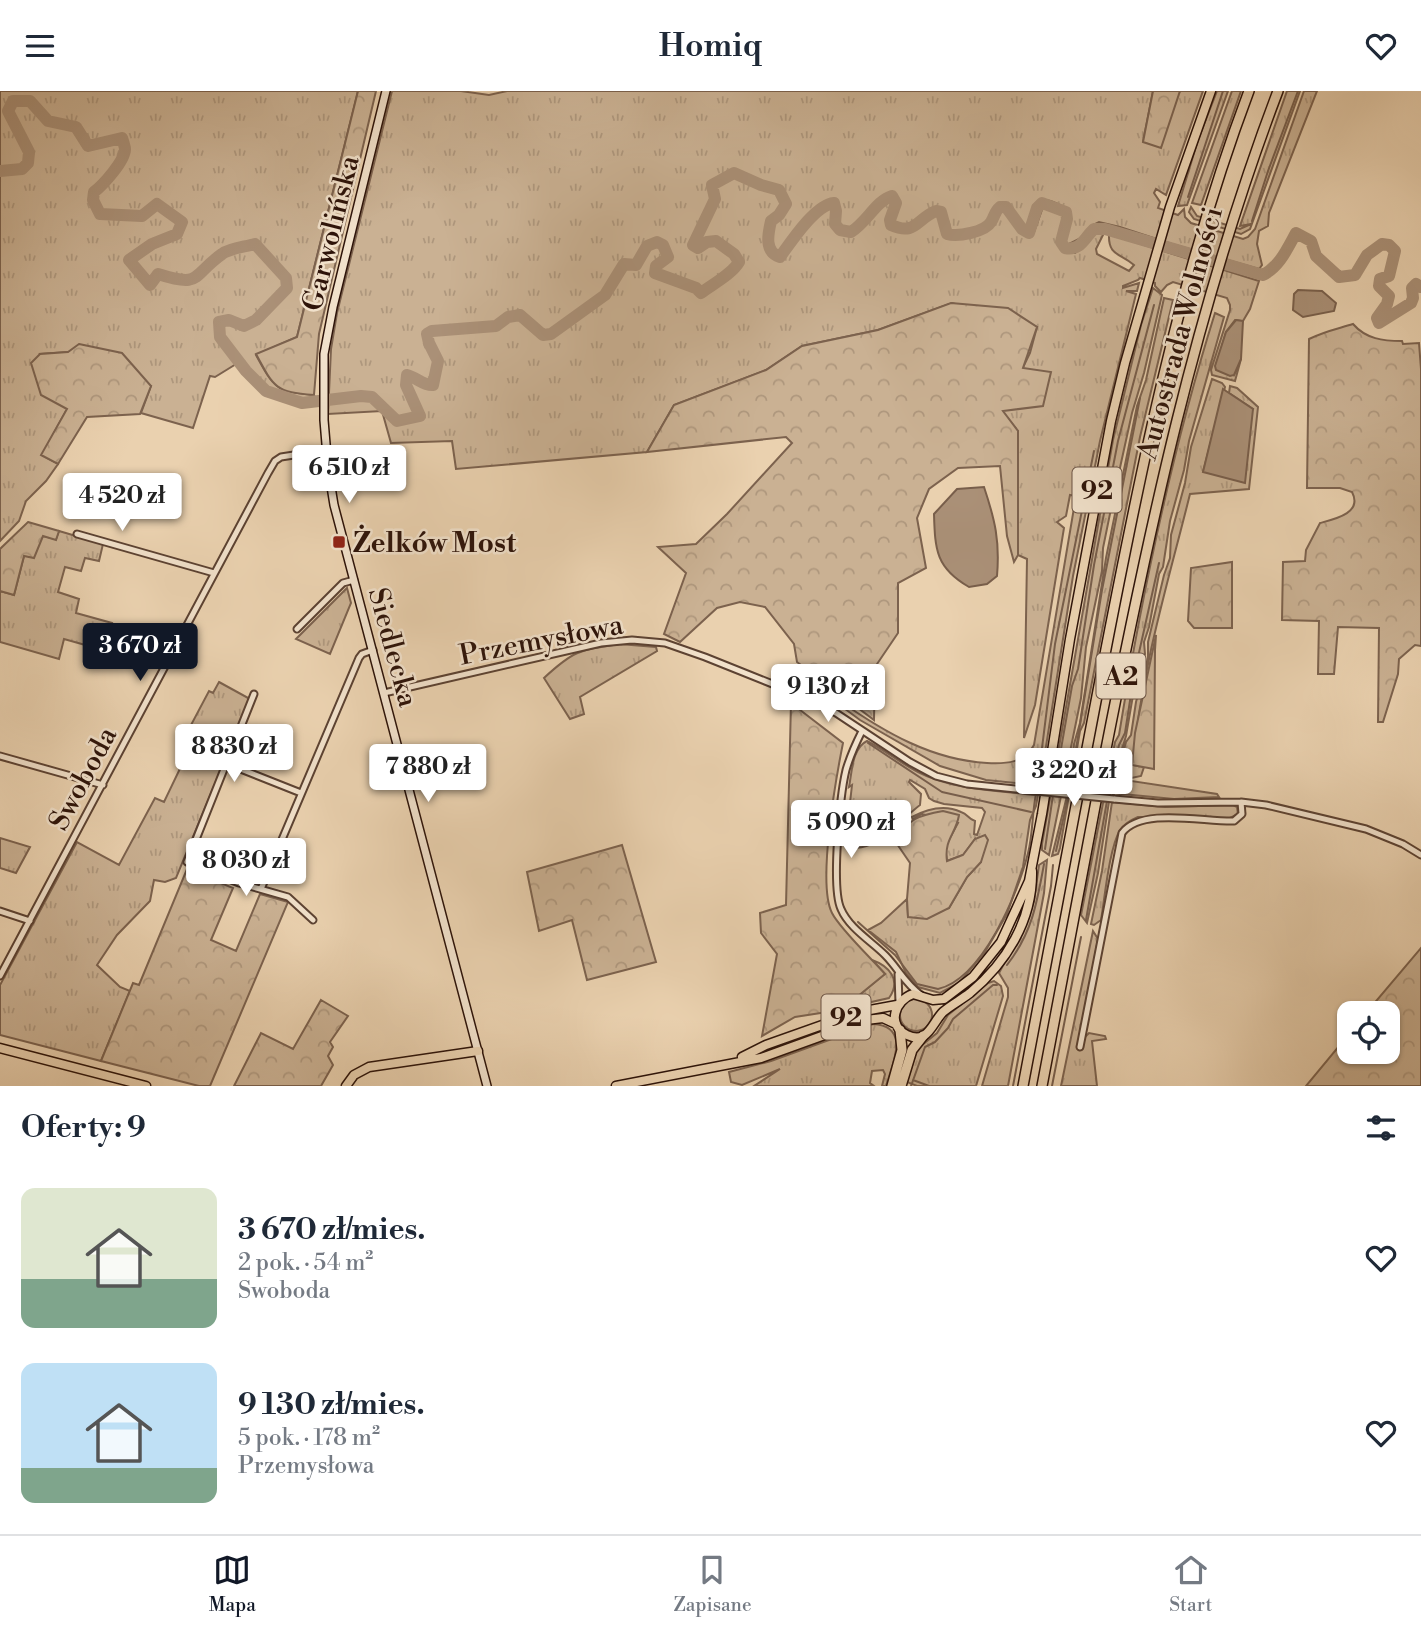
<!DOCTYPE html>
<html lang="pl">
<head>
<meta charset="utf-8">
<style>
  body { margin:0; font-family:"Libre Bodoni",serif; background:#f6f6f7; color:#1f2937; height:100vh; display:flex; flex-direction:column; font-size:26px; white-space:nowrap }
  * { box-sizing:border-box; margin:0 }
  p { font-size:23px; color:#747a83 }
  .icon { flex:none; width:38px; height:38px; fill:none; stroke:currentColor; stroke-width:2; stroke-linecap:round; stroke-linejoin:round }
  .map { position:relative; height:995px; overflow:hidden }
  .side { display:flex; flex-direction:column; background:#fff; flex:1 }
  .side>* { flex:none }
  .tools { position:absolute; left:1337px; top:910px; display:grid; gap:14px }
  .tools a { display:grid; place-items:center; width:63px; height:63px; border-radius:14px; background:#fff; box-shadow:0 2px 5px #0004; font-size:35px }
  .price { position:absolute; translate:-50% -60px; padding:0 16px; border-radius:7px; background:#fff; color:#222; font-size:23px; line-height:46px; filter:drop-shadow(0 2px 4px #0008) }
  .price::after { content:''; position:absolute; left:50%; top:42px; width:21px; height:16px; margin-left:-10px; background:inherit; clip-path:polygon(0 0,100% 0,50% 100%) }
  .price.active { background:#111827; color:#fff }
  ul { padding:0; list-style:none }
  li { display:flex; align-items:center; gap:21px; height:175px; padding:0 21px }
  li span { display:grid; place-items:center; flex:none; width:196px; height:140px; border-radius:14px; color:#555 }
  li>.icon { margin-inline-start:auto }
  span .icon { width:84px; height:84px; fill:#fffc; stroke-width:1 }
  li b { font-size:30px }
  h2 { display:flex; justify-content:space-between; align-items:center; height:84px; padding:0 21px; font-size:30px }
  header { display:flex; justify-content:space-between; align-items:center; height:91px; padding:0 21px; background:#fff; font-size:32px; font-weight:600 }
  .tabs { display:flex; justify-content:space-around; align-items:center; height:98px; border-top:2px solid #e0e1e3; background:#fff; font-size:19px; color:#747a83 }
  .tabs a { display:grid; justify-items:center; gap:4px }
  .tabs .active { color:#111827 }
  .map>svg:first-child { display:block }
</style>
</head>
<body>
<header><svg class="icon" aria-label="menu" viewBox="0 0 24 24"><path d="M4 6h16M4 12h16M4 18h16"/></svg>Homiq<svg class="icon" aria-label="heart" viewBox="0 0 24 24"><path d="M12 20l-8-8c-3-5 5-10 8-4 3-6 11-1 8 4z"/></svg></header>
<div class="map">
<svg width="1421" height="995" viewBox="0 0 1421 995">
  <defs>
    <pattern id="grass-tufts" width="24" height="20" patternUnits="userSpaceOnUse" patternTransform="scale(1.75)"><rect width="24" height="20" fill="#cab193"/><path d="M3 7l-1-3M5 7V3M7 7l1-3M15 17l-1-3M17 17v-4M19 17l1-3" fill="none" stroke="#ae977d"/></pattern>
    <pattern id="forest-crowns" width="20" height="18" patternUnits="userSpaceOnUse" patternTransform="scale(1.75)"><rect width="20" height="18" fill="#cab193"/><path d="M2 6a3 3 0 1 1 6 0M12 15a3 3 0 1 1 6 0" fill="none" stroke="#ae977d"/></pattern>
  </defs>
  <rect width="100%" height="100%" fill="#ead1af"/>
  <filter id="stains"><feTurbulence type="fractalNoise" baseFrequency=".00286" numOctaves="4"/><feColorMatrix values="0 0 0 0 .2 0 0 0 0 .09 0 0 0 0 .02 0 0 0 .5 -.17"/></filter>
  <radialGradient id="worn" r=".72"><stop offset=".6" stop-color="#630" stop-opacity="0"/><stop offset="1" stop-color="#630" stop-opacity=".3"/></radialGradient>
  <path fill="url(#grass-tufts)" stroke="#7c624e" stroke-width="2" d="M0,0H358L297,246L256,264C274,297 276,301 314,304L316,308C280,307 264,298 241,270L215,286L210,285L193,337L141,322L151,295L68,261L40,263L67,318L42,364L58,373L46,390L26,410L19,430L0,450Z
    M392,0H461L489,4L507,0H1153L1143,51L1180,0H1203L1166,104L1156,98L1154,102L1160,111L1158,117L1178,124L1184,118L1185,126L1191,132L1243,148L1248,146L1255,138L1304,0H1317L1269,122L1268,135L1259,140L1257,153L1262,174L1259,178L1172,153L1120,136L1099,131L1091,135L1081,147L1067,154L1064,152L1068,123C1062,113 1044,102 1035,117C1031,123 1031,132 1028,139L1005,112C1009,125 1015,139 1028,144L1034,141L1043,116C1051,115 1059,120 1064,126C1059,142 1051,163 1075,162L1094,143H1101L1103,144L1096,158L1097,163L1129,180L1134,174C1120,162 1108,165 1109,143L1259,190L1250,218L1243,230L1235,229L1226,241L1221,259L1234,284L1241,268L1235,290L1212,284L1211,279L1230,219V214L1227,207L1173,191L1167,194L1161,201L1155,195V192L1140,187L1138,189L1123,195V197L1139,192L1137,200H1126L1136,203L1100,350L1073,485L1041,687L1036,715L1030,729L1023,776L1007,823L985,861L959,892L940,902L918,896L906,882L896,861L868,839L881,832L907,808L908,826L949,817L967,786L981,771L975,748L963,764L947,770L945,756L958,732L922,723L913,728L912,726C927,718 944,713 961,721C968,723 968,728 975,730L974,743L977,744L985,721L982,717L944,713L934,710L929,707L925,698L910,689L909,691L921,703L920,714C901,728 873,765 848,755L846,747L852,694L849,696C852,681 852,657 867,650C885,659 900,672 918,681C953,699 996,699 1035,704L1037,693L1033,683L1035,694L1028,693V682L1026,693L986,689L940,675L860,629L837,612L797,594L798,591L810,588C821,594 830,603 840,610C884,641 932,669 987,672C1007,673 1024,672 1034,654L1076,405L1070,404L1066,425L1057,431L1064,437L1035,614L1024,647L1027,468L1018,464V340L1002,320L1030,262L1037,236L952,212L878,239L802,255L766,279L674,314L647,361L456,378L452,350L391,352L382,320L328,323L331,258L337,222Z
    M1217,0H1228L1187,114L1178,115L1198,49Z
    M1232,0H1241L1201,114L1192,112Z
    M1287,0H1300L1250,138L1241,143L1194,128L1189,121L1191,116L1197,125L1240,138L1251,133L1240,135Z
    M1153,197L1162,204L1144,282L1132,322L1112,413L1103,457L1102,480L1086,556L1081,607L1049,764L1042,759V753L1113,349L1141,234Z
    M1164,207L1173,209L1140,346L1084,632L1080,640L1060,757L1058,763L1052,765L1066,709L1074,653L1080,632L1106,467L1137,315L1146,289Z
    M1215,222L1224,226L1189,350L1184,379L1170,430L1163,476L1159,483L1149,536L1144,551L1145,563L1137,581L1126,645L1112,691L1098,782L1087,832L1081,824L1115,651L1119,644C1142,502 1172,359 1215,222Z
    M1212,288L1222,292L1225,296L1203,381L1253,318L1229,302L1230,295L1237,297L1258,316L1249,398L1190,403C1168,492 1140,582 1133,674L1144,676L1141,685L1131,687V690L1217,703L1219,706L1174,708L1122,703V694L1120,703L1114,702L1113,711L1165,716L1233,714L1237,716L1238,723L1230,727L1138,726C1131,729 1125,732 1120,739C1109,758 1105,806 1101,829L1094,834L1091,833L1102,780L1114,697L1126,651L1131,644L1136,611L1148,567V551L1164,484L1170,467L1171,444L1185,392L1191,356Z
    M59,440L103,453L99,470L85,467L81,480L65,476L58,501L79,508L76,522L112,532L103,559L64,548L59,568L0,551V500L14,504L24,465L43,445L56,448Z
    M347,497L351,512L330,563L296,548Z
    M619,553L656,556L657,560L580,606L584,623L570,628L544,587C574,559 580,559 619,553Z
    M219,591L250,608L176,787L165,791L154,789L150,810L117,844L97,874L120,896L130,900L101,970L0,944V894L77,751L119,774L155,707L164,711L199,638L191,634L209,600L213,602Z
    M0,747L30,756L16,782L0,777Z
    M1047,769L1044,802L1008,995H982L1008,906V897L999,882L1028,828L1034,810L1039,774Z
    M1093,840L1098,848L1078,957H1082L1085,946L1089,942L1105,945L1106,948L1092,950L1097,995H1061Z
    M872,869C889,875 902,889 889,907L827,921L852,910L885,883Z
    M994,890L1001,895L1003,905L976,995H917L907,991L917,958L937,942L948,924L988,892Z
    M900 924a16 16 0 1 1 32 0a16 16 0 1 1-32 0Z
    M873,933C911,935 893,972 886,995H882L885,983L883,979L872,980L870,992L874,995H754L780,978L742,994L731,991L729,981L771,970Z"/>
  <path fill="url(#forest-crowns)" stroke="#7c624e" stroke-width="2" d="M358,0H376L319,243L314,304C276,301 274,297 256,263L297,246Z
    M1153,0H1180L1161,57L1143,51Z
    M951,212L1008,217L1037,236L1023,277L1051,281L1043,315L1003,320L1018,340V464L1014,471L1007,445L1000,375L958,377L929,398L917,427L926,477L898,492V542L875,576L874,629L797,571L794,553L765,516L740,511L717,517L680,551L664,543L686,482L658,456L696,453L727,423L792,352L786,346L647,361L674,314L766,279L802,255L878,239Z
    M1353,233C1366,248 1383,250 1402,250L1403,253L1419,252L1421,278V555L1415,554L1399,568L1398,583L1383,631H1378L1379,537L1338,536L1334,583H1318L1319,530L1282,529L1283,471L1305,470L1306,459L1320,432C1335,428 1363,422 1352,401L1340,397H1307L1309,248C1325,240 1337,238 1353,233Z
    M79,253L122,262L151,295L140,323L87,326L58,373L41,364L67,318L41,304L31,272L40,263L68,261Z
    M28,431L59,440L56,449L43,445L34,467L24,465L14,504L0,500V458Z
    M1232,471V537H1194L1188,530L1191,477Z
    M1156,544L1155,559L1154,678L1132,674L1135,642Z
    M791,612L843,652C836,687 817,793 832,822C840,838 872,868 885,883L852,910L827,921L795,926L762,945L777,863L761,842L760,822L786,814Z
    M943,720L959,724C956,743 944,748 947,770L963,764L975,748L985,744L988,749L981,771L967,786L949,817L927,828L908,826L907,808L910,772L895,750C908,728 919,724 943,720Z
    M622,754L656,871L587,889L572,829L539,840L527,781Z
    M187,778L233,797L211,849L236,860L260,803L288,811L210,995H199L101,970L133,892L139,894Z
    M1421,857V995H1306L1349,943V961H1388V922H1366Z
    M321,909L348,925L330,951L333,956L328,965L333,974L321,995H234L261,942L293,958Z"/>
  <path fill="#aa9077" stroke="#785e4b" stroke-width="2" d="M1298,199L1322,200L1336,212L1334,220L1303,226L1293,219L1294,203Z
    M1236,229L1243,230L1241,268L1234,284L1230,285L1216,279L1215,275L1226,241Z
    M1223,298L1253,318L1245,392L1203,381Z
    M984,396C995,429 1000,450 997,485L987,493L969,496C936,477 935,459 934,423L957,398Z"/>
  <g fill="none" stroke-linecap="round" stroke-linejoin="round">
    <path stroke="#785e4b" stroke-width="2" d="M1188,106L1223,0
      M1252,130L1268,80L1298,0
      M868,652L942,701L1031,721
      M1037,697L1055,553L1094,360
      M1054,698L1072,595L1078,578L1094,474L1118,350L1154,214
      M1069,701L1102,499L1140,307
      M1108,704L1119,654L1125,642L1134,584L1159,472
      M1045,758L1053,704
      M1056,760L1068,707
      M1086,829L1107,710
      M858,831L895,864L917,893L938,898C982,888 1018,803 1028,762C1033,743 1032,722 1036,703
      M1007,874C1032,842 1037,812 1044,773
      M913,989L929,995
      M911,995L925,956L935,951L948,937L953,928L993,894H997
      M1013,995L1051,795L1053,774
      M1052,995L1081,846"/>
    <path stroke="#aa9077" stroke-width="12" d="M0,80L22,78L28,72L29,61L8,20L13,10H30L48,30L76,36L88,55L122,47C123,50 125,56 125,58C125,70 103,94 94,101L93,109L100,123L142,125L157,113L182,131L177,143L152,153L129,169L150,194L158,183C202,197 191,185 222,163C230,157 245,156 255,153L286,187L287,197L256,229L244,235L229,229L219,231L220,246L246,280L266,300L302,312L361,305L372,306L397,330L420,325L406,294L407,284C416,286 424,295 433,294L438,270L429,252L427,243L432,240L496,235L508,226L520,224L543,244L551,243L605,204L624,173L636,174L647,155L657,151L663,154L668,166L656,175L655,182L696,197L701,202C713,193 732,183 739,171L734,163L716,150L707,151L698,157L693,154L715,108L712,94L734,82L761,94L779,99L786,113L779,124L771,130C768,143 764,161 780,166C791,151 815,114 834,112L836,120L835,133L840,139L851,141C867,131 876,110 892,105L896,112L890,129L891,134C916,145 916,128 936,120L941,121L947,143C958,146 985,141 991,131C995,125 994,121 1000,116H1006L1022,138L1029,142L1037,117L1042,112L1066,121L1067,128L1061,151L1065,157C1081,160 1084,147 1094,138H1105L1263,184C1280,175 1287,158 1296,142L1311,150L1316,165L1339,186L1355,184L1367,164L1382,153L1389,154L1395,160L1389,185L1380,188L1379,195L1389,205L1387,213L1377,227L1379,232L1411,212L1413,207L1412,197L1416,193L1421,196"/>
    <defs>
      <path id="minor" d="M77,443L214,482
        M297,538L343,492L354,489
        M384,602L601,552L632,549L665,552L705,566L805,606L836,622L910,671L936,685L967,693L1036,700
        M254,603L187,771L239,792L288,806L313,829
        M862,640C856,652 850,665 846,679C840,704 831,797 841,818C849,837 871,850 885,864C898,877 905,893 921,904
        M0,665L103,694
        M228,673L301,702
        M1114,708L1158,712L1241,711L1266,714L1366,738L1403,753L1421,764
        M261,798L359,567L362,563L373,559
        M0,820L30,830
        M898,883L899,912
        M0,885L268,382L275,370L281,366L326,359
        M1080,956L1122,742C1142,716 1203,731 1234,730L1242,723L1241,711"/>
      <path id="secondary" d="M386,0L333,216L324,263V329L328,377L334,414L487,995"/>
      <path id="primary" d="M1032,780C1033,829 1006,872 970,902C961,909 951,914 943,921C932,932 928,954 907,944C886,934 895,909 913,903L933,909L944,908L973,886L1001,851L1029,790L1042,723L1070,548L1111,330L1125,272L1170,116L1211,0
        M0,957L146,995
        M742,966L766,954L859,921L897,914
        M346,995L354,984L369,976L478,960
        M616,995L761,967L866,929L883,927L896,933"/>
      <path id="motorway" d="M892,995L902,959L900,939
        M901,995L912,959L923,945
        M1023,995C1048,858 1075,721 1101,584C1139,386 1178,189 1249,0
        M1042,995C1062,886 1083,777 1104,668C1148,443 1196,215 1278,0"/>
    </defs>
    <use href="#minor" stroke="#5c4232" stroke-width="9"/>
    <use href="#secondary" stroke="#2d1309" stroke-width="10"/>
    <use href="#primary" stroke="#2d1309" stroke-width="11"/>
    <use href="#motorway" stroke="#2d1309" stroke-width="12"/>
    <use href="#minor" stroke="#f1e1cb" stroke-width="5"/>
    <use href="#secondary" stroke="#f1e1cb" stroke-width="7"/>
    <use href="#primary" stroke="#ead1af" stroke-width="8"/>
    <use href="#motorway" stroke="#ead1af" stroke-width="9"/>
    <defs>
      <path id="minor-bridge" d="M1036,700L1114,708"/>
    </defs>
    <use href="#minor-bridge" stroke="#5c4232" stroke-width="9" stroke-linecap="butt"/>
    <use href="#minor-bridge" stroke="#f1e1cb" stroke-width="5"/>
  </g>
  <rect fill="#8f2418" stroke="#f1e1cb" stroke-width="2.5" x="332" y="444" width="14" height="14" rx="3.5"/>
  <g text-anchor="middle" stroke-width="5" stroke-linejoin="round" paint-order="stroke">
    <g fill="#f1e1cb" stroke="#685143" stroke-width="2">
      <rect x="1072.5" y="376.5" width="49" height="45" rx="5"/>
      <rect x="1096.5" y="562.5" width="49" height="45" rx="5"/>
      <rect x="821.5" y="903.5" width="49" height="45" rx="5"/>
    </g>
    <g font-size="26" font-weight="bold" fill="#2d1309">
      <text x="1097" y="408">92</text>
      <text x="1121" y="594">A2</text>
      <text x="846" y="935">92</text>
    </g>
    <g font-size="28" fill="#2d1309" stroke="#f1e1cb">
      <text transform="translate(330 142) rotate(-76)" y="10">Garwolińska</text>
      <text transform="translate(1179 242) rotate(-75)" y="10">Autostrada Wolności</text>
      <text transform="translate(541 548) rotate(-11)" y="10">Przemysłowa</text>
      <text transform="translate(394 556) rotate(75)" y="10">Siedlecka</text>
      <text transform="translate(82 687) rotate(-62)" y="10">Swoboda</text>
    </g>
    <g font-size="28" font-weight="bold" fill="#2d1309" stroke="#f1e1cb" text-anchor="start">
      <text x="353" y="461">Żelków Most</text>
    </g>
  </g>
  <rect width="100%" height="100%" filter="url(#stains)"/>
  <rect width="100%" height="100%" fill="url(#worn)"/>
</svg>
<div class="tools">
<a><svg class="icon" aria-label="locate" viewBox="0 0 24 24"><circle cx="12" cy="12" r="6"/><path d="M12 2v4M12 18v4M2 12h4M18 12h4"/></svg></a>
</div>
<b class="price" style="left:349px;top:414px">6 510 zł</b>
<b class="price" style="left:122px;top:442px">4 520 zł</b>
<b class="price active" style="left:140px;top:592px">3 670 zł</b>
<b class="price" style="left:828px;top:633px">9 130 zł</b>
<b class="price" style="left:234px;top:693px">8 830 zł</b>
<b class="price" style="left:428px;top:713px">7 880 zł</b>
<b class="price" style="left:1074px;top:717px">3 220 zł</b>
<b class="price" style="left:851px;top:769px">5 090 zł</b>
<b class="price" style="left:246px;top:807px">8 030 zł</b>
</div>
<section class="side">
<h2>Oferty: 9<svg class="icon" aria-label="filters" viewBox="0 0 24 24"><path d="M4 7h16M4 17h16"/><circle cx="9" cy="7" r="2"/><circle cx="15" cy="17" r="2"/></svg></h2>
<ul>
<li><span style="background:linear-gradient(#dfe7d0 65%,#7fa58c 0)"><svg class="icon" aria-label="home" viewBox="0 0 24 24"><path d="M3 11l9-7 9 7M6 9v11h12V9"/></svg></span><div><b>3 670 zł/mies.</b><p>2 pok. · 54 m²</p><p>Swoboda</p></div><svg class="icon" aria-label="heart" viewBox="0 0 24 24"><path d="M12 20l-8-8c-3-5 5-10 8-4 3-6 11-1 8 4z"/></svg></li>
<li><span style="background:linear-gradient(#bfe0f5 75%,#7fa58c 0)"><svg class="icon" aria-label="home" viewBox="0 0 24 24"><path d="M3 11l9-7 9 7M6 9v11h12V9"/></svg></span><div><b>9 130 zł/mies.</b><p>5 pok. · 178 m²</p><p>Przemysłowa</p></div><svg class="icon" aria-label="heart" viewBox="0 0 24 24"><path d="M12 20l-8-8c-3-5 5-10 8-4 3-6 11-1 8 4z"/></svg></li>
</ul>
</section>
<nav class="tabs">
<a class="active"><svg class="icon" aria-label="map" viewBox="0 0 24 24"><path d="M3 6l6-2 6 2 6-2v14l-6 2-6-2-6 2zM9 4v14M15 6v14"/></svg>Mapa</a>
<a><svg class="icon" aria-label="saved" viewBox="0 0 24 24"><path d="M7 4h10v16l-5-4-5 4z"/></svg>Zapisane</a>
<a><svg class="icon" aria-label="home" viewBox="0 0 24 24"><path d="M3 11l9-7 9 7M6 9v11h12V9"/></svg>Start</a>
</nav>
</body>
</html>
